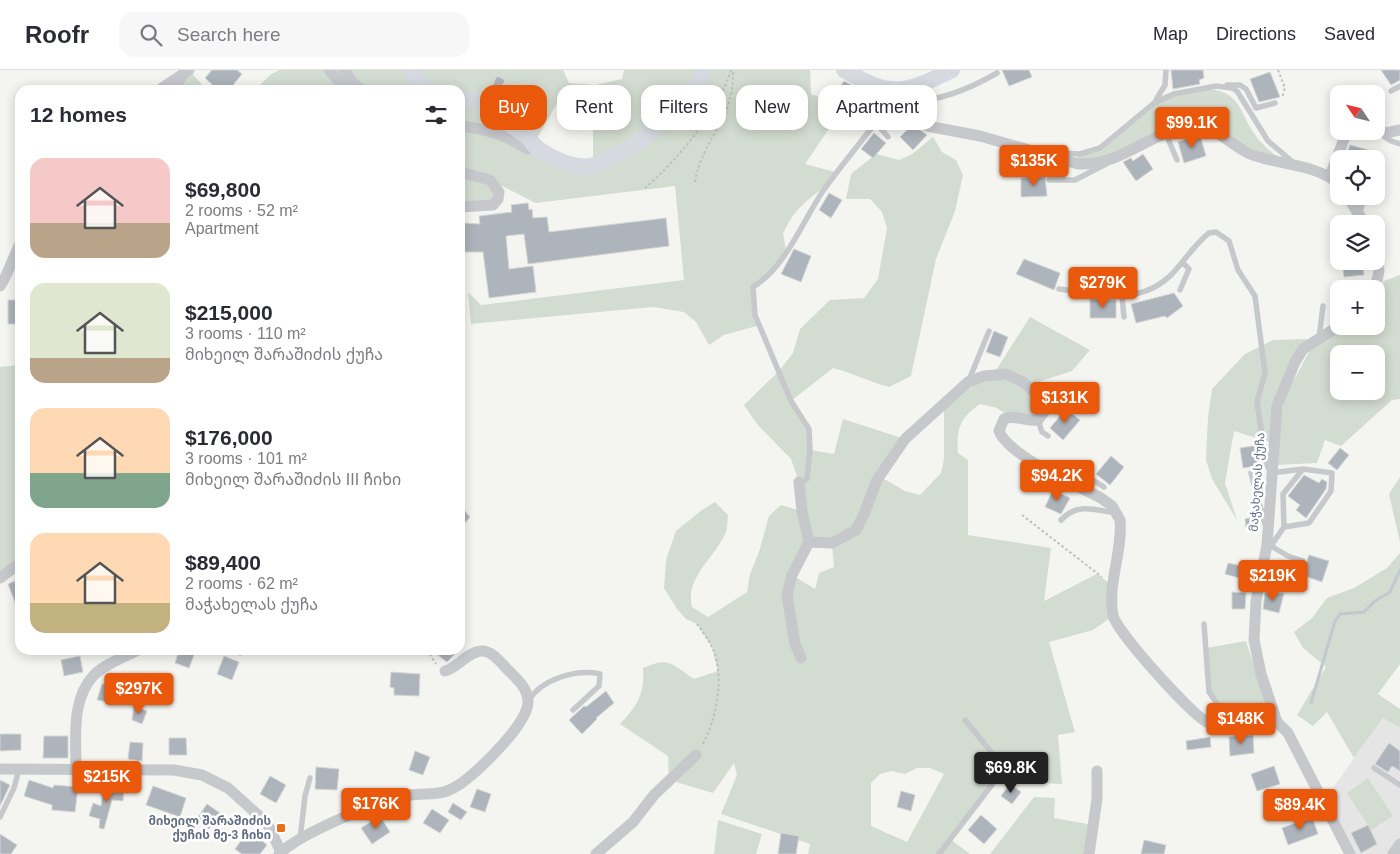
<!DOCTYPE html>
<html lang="en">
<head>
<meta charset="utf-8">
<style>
  body { margin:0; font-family:Arial,"Noto Sans Georgian",sans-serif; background:#f7f7f7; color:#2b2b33; height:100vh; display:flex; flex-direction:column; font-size:19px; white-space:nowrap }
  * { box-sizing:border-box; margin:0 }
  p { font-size:16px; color:#7c7c81 }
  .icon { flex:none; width:28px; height:28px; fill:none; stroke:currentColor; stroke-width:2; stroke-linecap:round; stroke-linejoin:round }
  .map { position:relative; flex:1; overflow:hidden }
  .panel { position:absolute; left:15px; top:15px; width:450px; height:570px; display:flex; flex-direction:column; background:#fff; border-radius:15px; box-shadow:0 2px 12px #0003 }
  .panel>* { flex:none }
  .hud { position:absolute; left:480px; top:15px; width:475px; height:45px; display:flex; gap:10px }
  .needle { width:32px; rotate:305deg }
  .controls { position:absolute; left:1330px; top:15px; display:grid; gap:10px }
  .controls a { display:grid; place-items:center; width:55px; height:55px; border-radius:10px; background:#fff; box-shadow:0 2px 12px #0003; font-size:25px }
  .price { position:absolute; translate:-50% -42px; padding:0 11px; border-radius:5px; background:#ea580c; color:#fff; font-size:16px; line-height:32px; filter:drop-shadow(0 1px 2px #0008) }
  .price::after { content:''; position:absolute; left:50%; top:30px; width:15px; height:11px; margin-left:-8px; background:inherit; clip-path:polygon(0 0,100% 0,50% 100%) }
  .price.active { background:#222; color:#fff }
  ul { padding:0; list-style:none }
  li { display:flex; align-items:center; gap:15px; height:125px; padding:0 15px }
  li span { display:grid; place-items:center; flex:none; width:140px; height:100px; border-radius:15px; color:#555 }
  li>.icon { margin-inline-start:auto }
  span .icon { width:60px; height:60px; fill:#fffc; stroke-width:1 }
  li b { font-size:21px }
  h2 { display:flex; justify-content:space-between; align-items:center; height:60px; padding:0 15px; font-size:21px }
  .pill { padding:0 18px; border-radius:15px; background:#fff; box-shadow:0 2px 12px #0003; font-size:18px; line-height:45px }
  .pill.active { background:#ea580c; color:#fff }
  header { display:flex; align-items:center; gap:30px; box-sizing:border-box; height:70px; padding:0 25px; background:#fff; border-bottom:1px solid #e1e1e2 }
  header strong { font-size:24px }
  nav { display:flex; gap:28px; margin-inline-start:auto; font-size:18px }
  .search { width:350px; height:45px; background:#f7f7f7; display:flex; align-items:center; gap:12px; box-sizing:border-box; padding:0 18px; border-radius:15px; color:#7c7c81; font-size:19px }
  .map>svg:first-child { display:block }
</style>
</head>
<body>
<header>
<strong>Roofr</strong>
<div class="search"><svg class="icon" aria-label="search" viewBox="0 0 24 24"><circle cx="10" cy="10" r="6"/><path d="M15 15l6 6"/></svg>Search here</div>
<nav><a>Map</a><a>Directions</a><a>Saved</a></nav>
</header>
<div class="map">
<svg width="1400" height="784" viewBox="0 0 1400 784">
  <rect width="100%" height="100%" fill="#f4f5f0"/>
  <path fill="#e4e5e4" d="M1383,648L1400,658V769L1390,784H1355L1325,729Z"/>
  <path fill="#d3dcd1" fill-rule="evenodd" d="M189,0L207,20H176Z
    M280,0H563L569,13L595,15L622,9L624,0H810L811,24L834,32L837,47L805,94L839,103C826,118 808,127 795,143C790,149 787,156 783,163L786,181L777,195L753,217L754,236L760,255L724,265L709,275L696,252L684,242L653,237L471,254L468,222L481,235L684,210L675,116L536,133L492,111L498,129L460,137V20H255L271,4ZM559,30L593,52V94L533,75Z
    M1198,18C1248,20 1235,44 1262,73C1269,81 1278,87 1286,94L1199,55L1124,85L1070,91L1098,76L1162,26L1174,21Z
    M933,67L942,82L956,90L963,105L955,141L936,189L911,306L889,317C869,312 853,303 833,298L791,331L809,359L811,380L834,384L843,349L905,369L878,410H886L905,421L920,425L941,403L944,389V336L996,300L1030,247L1090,280L1072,301L1026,316L1042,337L1037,346L1006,344L997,338L980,334C960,348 956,359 958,383L968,390V465L1051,478L1044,531L1097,504L1114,517L1113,546L1093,560L1049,572L1075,662L1058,665L1062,714L1024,712L1000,698L991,716L950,769L970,784H808L810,774L721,744L737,705L734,693L713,723L669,710L668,686L620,654C637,636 645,624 643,598C669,586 672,594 694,609L718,601L712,577L697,554L686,549L677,539L664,518L666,490L676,461L702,440L715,432L728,445C727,451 728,459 725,464C714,489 685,507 692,537L708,547L747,522L750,504L759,482L769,446L781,435L801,441L799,412L791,389L757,354L744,335L779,301L793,283L800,259L830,230L864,228L878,209L887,158L882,142L870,129H846L851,104L876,84L899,90L912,84ZM809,472L832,473L834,497L819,503L815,519L792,505ZM917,698H930L944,704L907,772L871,756V713L880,704L891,701L905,704Z
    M1400,205V329L1392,330L1341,376L1325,370L1317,393L1276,395L1280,346L1288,321L1309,282L1343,256H1376V227L1384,211ZM1339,284H1376V321H1339Z
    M1307,269L1288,295L1272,373L1234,361L1225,413L1237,450L1212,409L1206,390L1208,347L1212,319L1245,284L1273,270Z
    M20,295V493L0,508V297Z
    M1400,407V472L1389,424Z
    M1400,483V594L1378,624L1400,639V658L1383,648L1354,688L1327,642L1313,656L1297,645L1326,597L1303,578L1294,562L1312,548L1327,528L1354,518L1387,498Z
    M1246,571L1268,640L1259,652L1238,654C1205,627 1209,618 1206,578Z
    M1368,708L1393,746L1371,760L1347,723Z
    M1034,727L1055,728L1054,748L1093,755L1089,784H990Z
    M718,750L762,764L756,784H714Z"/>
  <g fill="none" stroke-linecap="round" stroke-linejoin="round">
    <path stroke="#c1c9d0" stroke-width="3" d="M1311,633L1335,551L1340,544L1364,542L1375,531L1390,522L1400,500"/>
  </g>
  <path fill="#aeb4bb" stroke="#d5d6d3" d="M212,0H237L242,4L229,20H218L205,8Z
    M1002,0H1029L1032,7L1009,16Z
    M1171,0H1203L1204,8L1199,10L1200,14L1173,19Z
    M1381,0H1400V10L1391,15Z
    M1270,2L1280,27L1259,32L1250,9Z
    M497,6L505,10L499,24L490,20Z
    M844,11L857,18L849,30L837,21Z
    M913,54L927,65L913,80L900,67Z
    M874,63L886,73L873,88L861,79Z
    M1200,65L1206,86L1184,93L1178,72Z
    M1350,75L1369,80L1367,89H1345Z
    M1143,84L1153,99L1136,111L1123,92L1131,88L1133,91Z
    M1045,107L1047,126L1021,127V108Z
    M829,123L842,130L831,148L819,140Z
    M528,133L529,140L532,139L533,148L547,147L549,162L666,148L669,176L528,194L524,164L506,166L509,199L533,196L536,222L489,228L483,182H460V168L464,167V153L480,154L479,146L512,142L511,135Z
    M1339,154V181H1334L1330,156Z
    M794,179L811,186L801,212L781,204Z
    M1024,189L1060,203L1054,220L1016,204Z
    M1342,191H1363L1364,205L1344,207Z
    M1174,223L1183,236L1167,248L1165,246L1136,253L1131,234Z
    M1090,229L1116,230V248H1090Z
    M8,230H20V254H8Z
    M994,261L1008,267L1000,287L986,282Z
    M1066,339L1080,350L1063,370L1050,358Z
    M1259,375L1262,395L1243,398L1240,378Z
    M1340,378L1349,385L1337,400L1328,393Z
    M1111,386L1124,397L1110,415L1096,404Z
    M1304,405L1319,413L1322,409L1327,412L1326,419L1306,448L1296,440L1300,435L1288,426Z
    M1053,420L1070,428L1061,444L1045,437Z
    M464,440L470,447L460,459V446Z
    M1255,447L1257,456L1246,458L1245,449Z
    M1309,485L1329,491L1322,512L1302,505Z
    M1228,493L1246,497L1243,509L1225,504Z
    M20,509V543H19L8,514Z
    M1232,522L1246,523L1245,539H1232Z
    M1265,523H1284L1279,543L1263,539Z
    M179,580H196L189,598L175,593Z
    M431,580H459L447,592Z
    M80,586L83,602L64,606L61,590Z
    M224,586L239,592L232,610L217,604Z
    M391,602L420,604L419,626L394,625V618L390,617Z
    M102,614L119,615L115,633L97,630Z
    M606,621L614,633L596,648L597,649L582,664L569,650L584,636L586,637Z
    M134,636L147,641L142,654L132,650Z
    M0,664H21V680L0,681Z
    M1253,665L1254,683L1230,686L1229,667Z
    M44,666H68V688H43Z
    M1210,667L1211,677L1187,680L1186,671Z
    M169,668H186L187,685H169Z
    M130,672L143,673L142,691L128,689Z
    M1389,673L1400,681V701L1392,696L1388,702L1375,694Z
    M415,681L430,687L423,705L409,700Z
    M1274,696L1280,714L1257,721L1251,704Z
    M316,697L339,699L337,720L315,719Z
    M270,706L286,715L276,733L260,724Z
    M0,710L10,715L0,736Z
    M29,710L53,718L54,715L78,717L75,742L52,740V735L24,726Z
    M104,714L124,716L123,731L112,730L104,759L99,758L100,749L89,746L93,733L101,736Z
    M1010,714L1021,722L1012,734L1001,726Z
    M153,716L186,728L180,747L146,735Z
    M477,719L491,724L485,742L470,737Z
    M901,721L915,725L911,741L897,737Z
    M453,733L467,742L461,750L448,742Z
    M207,734L220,743L209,759L196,750Z
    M432,739L449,750L440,763L423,753Z
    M981,745L997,759L984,774L968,760Z
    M380,746L390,762L372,774L361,758Z
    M1312,747L1318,764L1288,775L1282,758Z
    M1368,755L1377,774L1361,783L1351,763Z
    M249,760L267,775L260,784H242L235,779Z
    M781,763L799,766L796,784H778Z
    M0,764L17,775L11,784H0Z
    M1144,770L1166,775L1164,784H1141Z"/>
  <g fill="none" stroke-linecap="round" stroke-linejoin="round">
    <path stroke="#bdbec1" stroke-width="2" stroke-dasharray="2.5 2.5" stroke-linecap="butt" d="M1278,0L1285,18L1282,28
      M695,112C702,68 735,51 733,0
      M645,118C676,92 720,39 731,0
      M1022,445L1102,507
      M697,554C702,561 708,569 712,577C725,605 717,649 702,675
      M427,580L436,594"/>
    <path stroke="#c6c8cc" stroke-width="5.5" d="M1227,15H1240L1246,19L1256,38L1275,33
      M176,20L186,5
      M1391,21L1400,16
      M1156,30L1165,15L1166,0
      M876,53L888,67
      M1166,64L1177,90
      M1382,65L1391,71L1400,74
      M1056,83L1080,84L1100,78L1154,33L1174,24L1216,16L1232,18L1237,21L1268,71L1294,93
      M1049,110H1075L1106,94
      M1360,144L1364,126
      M1059,219C1100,224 1140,237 1173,203C1185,190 1195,174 1209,163L1216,162L1229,171L1238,200L1255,226L1265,303L1257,332L1266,393L1271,403L1303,399
      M1180,220L1189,199L1183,193
      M1122,226L1124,247
      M1319,268L1323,236
      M969,310L989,261
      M1038,350L1042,362L1048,366
      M1251,403L1265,454
      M1058,404L1080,402L1104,417
      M799,412L807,409L810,380L809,359L791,331L755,245L753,217C787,196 802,151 825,118C847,88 871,60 893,30C930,36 966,21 997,3
      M1061,450C1078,432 1093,440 1117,443
      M1268,475L1271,476L1284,457L1309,453L1331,421L1332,403L1303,399L1283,424L1284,457
      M1271,476L1288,486L1303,491
      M1262,506L1293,515
      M1204,554L1209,622L1222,641L1238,654
      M240,583L242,580
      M529,630C542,609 576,599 600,604L599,616L573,640
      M1374,698L1400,715
      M0,747L14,718L19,699
      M300,769L305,726L310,708
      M939,784L991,716L1000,697L993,684L965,650"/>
    <path stroke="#c6c8cc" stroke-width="11" d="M329,0L346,20
      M344,0L353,13L362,20
      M880,18L927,56L980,66L1078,94C1123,96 1151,61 1193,55C1210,52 1233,77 1250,84C1276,95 1320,94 1339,115
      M159,20L189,0
      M460,56C488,59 504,64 527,79L533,75
      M1376,60L1386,63L1400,60
      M460,102L490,110L499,122L498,129L493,135L460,137
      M1330,106L1347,61
      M1347,126L1365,154
      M0,216C4,213 15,183 20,174
      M1375,219L1379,201L1376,185
      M1339,256L1303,279L1295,292L1277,336L1267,475L1256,531L1254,570L1261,604L1277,652L1288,663L1350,784
      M799,412L802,441L809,472L792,505L787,525L795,574L801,588
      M809,472L832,473L856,460L864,444L877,410L905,369L968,312L984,306L1006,304L1023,312L1044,330V342L1038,350C1027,352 1015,344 1004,349L999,361C1009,386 1076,415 1101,428L1112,436L1120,450C1123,481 1107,514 1113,545C1115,560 1194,648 1209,653C1229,660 1256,652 1277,652
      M0,508L20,493
      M76,698C76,668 71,629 94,605C105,594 124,587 138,580
      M0,699L174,700L202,705L228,718L267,753L282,784
      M279,784C301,763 379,730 409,725C433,722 441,728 463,712C480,699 529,653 528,631C527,617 517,609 508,600C501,593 492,580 481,581C467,582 458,598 445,601
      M596,784L633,752L654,725L696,685
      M1089,784L1097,729V701
      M1393,784L1400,774"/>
    <path stroke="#d6d9df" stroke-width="16" d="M411,0L421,15L429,20
      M844,0C893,28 903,24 952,0
      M460,30H477L530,69C534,78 542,81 550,86C561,92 576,98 590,96C627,89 690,35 704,0"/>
  </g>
  <rect fill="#ea6f1a" stroke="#fff" stroke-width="2" x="276" y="753" width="10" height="10" rx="2.5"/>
  <g text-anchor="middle" stroke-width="5" stroke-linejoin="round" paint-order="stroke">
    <g font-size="12" fill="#626e83" stroke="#fff">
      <text transform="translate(1257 412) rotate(-86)" y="4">მაჭახელას ქუჩა</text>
    </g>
    <g font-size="12" font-weight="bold" fill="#626e83" stroke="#fff" text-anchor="end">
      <text x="271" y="755">მიხეილ შარაშიძის<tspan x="271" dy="14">ქუჩის მე-3 ჩიხი</tspan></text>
    </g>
  </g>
</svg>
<div class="controls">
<a><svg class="needle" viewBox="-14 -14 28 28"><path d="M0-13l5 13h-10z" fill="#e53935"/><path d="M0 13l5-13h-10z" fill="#7c7c81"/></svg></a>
<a><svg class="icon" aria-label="locate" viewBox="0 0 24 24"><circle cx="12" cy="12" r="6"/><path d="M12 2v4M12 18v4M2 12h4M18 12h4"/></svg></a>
<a><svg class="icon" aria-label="layers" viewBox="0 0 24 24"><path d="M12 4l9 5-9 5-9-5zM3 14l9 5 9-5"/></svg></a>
<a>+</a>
<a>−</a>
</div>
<b class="price" style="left:1192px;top:79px">$99.1K</b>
<b class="price" style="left:1034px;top:117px">$135K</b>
<b class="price" style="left:1103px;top:239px">$279K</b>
<b class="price" style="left:1065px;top:354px">$131K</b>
<b class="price" style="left:1057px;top:432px">$94.2K</b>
<b class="price" style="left:1273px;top:532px">$219K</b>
<b class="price" style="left:139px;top:645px">$297K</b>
<b class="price" style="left:1241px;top:675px">$148K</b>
<b class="price active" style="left:1011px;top:724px">$69.8K</b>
<b class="price" style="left:107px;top:733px">$215K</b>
<b class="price" style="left:376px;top:760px">$176K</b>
<b class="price" style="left:1300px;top:761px">$89.4K</b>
<div class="hud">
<a class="pill active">Buy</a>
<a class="pill">Rent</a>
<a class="pill">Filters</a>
<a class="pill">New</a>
<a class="pill">Apartment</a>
</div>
<section class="panel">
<h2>12 homes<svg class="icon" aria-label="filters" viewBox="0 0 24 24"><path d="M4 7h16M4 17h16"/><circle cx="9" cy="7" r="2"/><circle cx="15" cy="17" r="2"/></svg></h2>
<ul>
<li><span style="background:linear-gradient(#f6c9c9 65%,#b9a48a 0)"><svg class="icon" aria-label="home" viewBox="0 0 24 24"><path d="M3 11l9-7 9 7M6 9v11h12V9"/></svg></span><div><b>$69,800</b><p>2 rooms · 52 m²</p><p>Apartment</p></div></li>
<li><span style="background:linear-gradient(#dfe7d0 75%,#b9a48a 0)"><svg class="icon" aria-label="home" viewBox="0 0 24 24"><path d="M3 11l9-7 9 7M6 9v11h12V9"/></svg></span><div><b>$215,000</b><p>3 rooms · 110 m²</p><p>მიხეილ შარაშიძის ქუჩა</p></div></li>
<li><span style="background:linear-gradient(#ffd9b3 65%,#7fa58c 0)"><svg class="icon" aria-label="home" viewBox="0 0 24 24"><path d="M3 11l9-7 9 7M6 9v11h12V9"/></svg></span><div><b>$176,000</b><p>3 rooms · 101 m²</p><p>მიხეილ შარაშიძის III ჩიხი</p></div></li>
<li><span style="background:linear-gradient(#ffd9b3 70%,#c2b280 0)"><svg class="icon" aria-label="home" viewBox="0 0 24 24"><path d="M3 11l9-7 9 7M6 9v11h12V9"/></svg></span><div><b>$89,400</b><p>2 rooms · 62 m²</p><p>მაჭახელას ქუჩა</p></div></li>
</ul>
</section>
</div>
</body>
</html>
